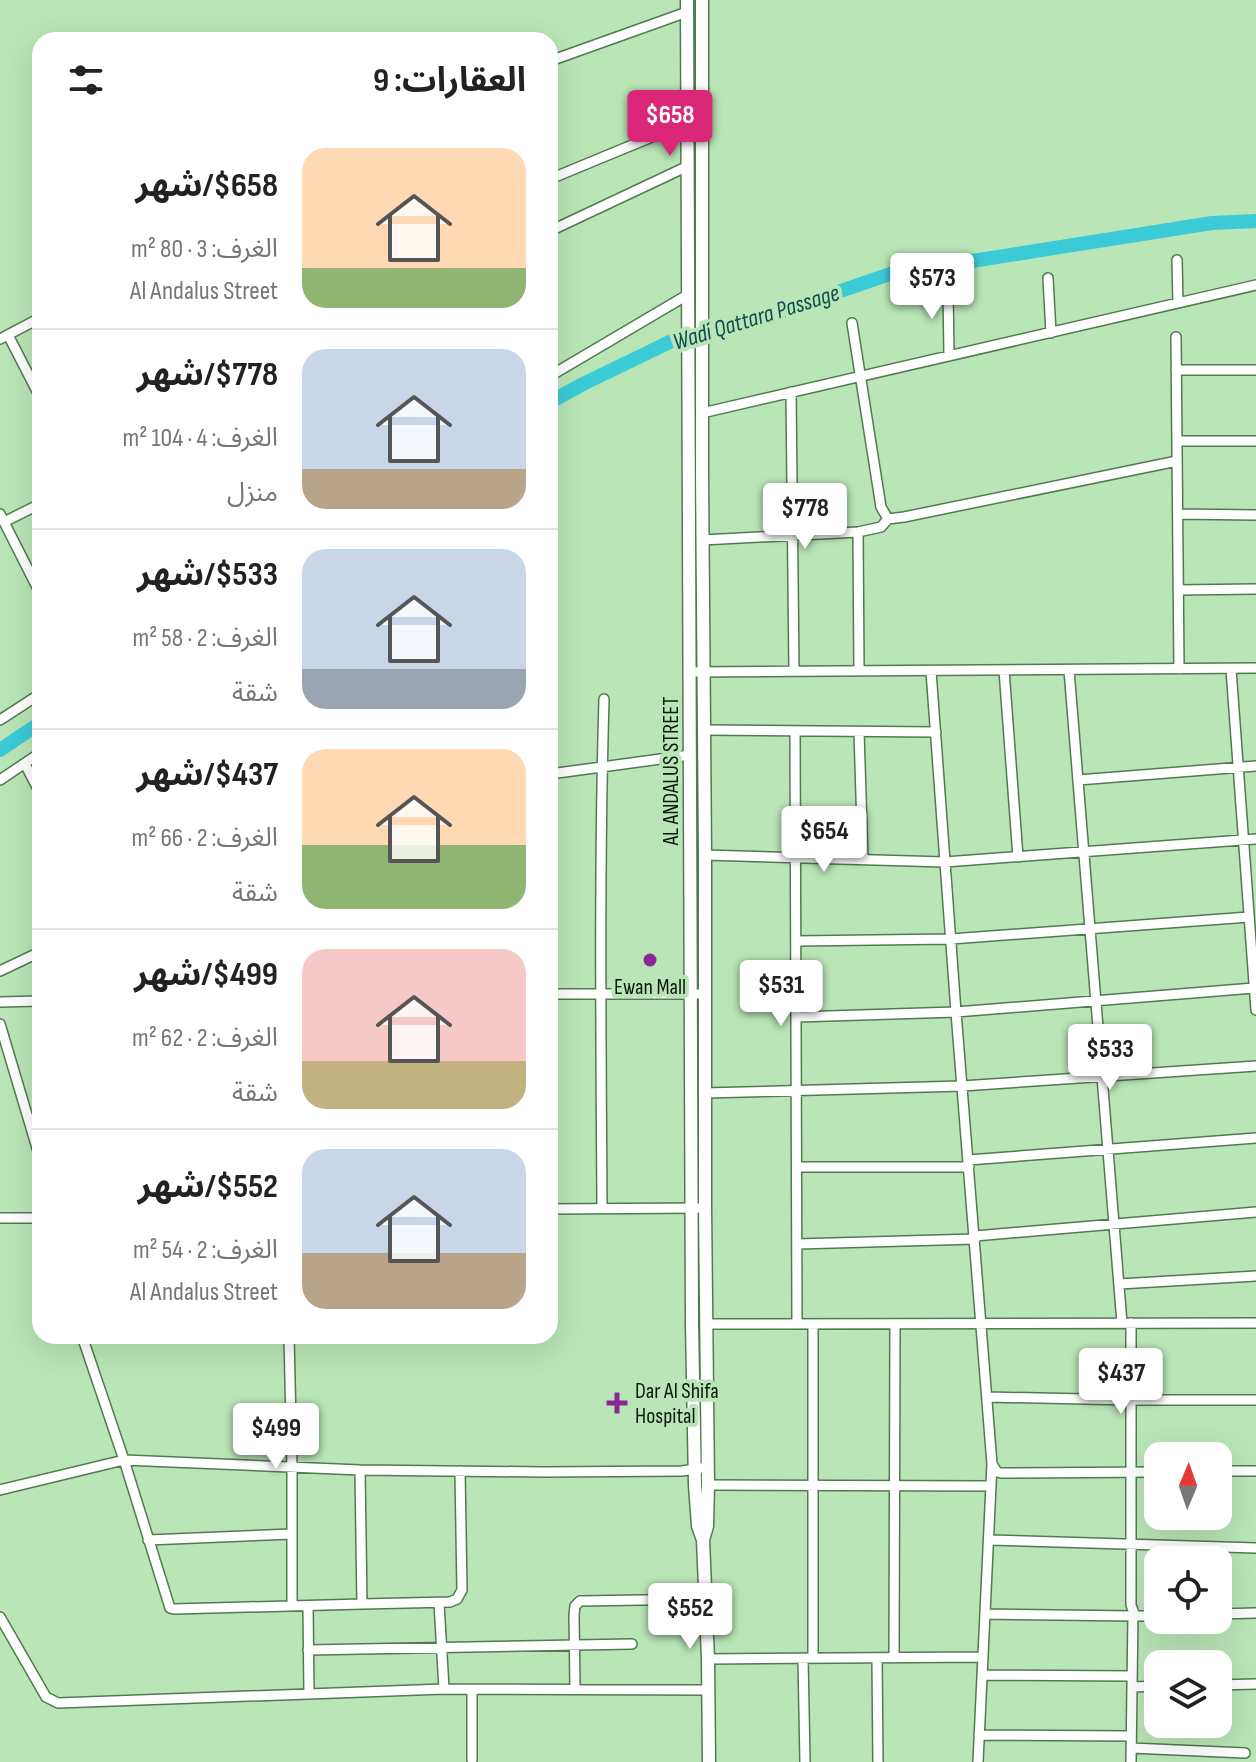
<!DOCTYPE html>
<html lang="ar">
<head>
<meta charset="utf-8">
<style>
  body { margin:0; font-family:"Sofia Sans Condensed","Noto Sans Arabic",sans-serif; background:#f6f6f6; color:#222; direction:rtl; height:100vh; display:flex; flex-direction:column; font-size:30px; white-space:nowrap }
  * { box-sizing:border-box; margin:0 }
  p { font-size:26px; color:#767676 }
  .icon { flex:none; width:44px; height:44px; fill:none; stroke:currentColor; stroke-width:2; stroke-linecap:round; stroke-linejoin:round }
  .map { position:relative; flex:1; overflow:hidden; direction:ltr }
  .sheet { position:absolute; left:32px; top:32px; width:526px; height:1312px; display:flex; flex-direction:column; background:#fff; border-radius:24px; box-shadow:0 8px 32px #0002; direction:rtl }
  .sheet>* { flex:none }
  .needle { width:52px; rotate:2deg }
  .buttons { position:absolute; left:1144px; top:1442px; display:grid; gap:16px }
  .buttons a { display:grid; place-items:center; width:88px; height:88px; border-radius:16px; background:#fff; box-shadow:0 8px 32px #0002; font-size:40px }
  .price { position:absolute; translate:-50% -68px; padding:0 18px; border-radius:8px; background:#fff; color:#222; font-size:26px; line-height:52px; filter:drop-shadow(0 2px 4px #0008) }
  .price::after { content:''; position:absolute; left:50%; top:48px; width:24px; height:18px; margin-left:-12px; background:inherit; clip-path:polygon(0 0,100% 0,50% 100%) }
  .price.active { background:#db2777; color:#fff }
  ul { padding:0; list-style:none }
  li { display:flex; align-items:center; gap:24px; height:200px; padding:0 32px }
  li+li { border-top:2px solid #e0e0e0 }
  li span { display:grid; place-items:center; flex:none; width:224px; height:160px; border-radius:24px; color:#555 }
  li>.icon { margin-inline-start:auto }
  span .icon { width:96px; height:96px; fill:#fffc; stroke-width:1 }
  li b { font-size:34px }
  h2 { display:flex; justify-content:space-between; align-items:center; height:96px; padding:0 32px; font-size:34px }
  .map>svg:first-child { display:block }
</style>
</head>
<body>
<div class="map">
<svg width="1256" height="1762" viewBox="0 0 1256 1762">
  <rect width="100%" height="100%" fill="#bae6b7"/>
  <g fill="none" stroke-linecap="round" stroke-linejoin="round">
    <path stroke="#3bcbd7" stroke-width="14" d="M550,402L583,384L682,336L751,322L890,274L1212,223L1256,221
      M0,750L40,723"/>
    <defs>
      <path id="minor" d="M550,61L687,12
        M550,179L688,122
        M550,231L688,166
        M1177,260L1178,303
        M1048,278L1051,333
        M948,287L949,356
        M852,323L881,507L888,519L904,517L1177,461
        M8,335L40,397
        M1176,337L1179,669
        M0,339L40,318
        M1176,370H1256
        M550,376L689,294
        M791,392L794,671
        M702,413L1256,285
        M1177,441H1256
        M0,514L40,593
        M1178,514L1256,515
        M4,522L40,504
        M858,532L859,671
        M702,540L858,532L881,527L888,519
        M1178,590L1256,589
        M1231,669L1256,1010
        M1004,670L1018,857
        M1069,670L1122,1323
        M931,671L956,1012L992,1464L997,1472L1001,1473L1158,1472
        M691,672L1256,668
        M0,720L40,694
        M704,730L936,732
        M795,731L797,1324
        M859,732L863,859
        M25,764L40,793
        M550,774L690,755
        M0,780L40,753
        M1078,780L1256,766
        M705,855L945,862L1256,839
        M796,941L951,939L1249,917
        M0,971L40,952
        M550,994H705
        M0,1002L40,1001
        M797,1017L956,1012L1254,988
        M0,1024L40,1158
        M705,1093L962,1086L1256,1066
        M968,1160L1256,1138
        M797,1167H969
        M602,1208C601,1039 599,869 604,699
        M550,1209L705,1208
        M0,1218H40
        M975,1236L1256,1212
        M797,1244L975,1239
        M1119,1284L1256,1276
        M1131,1323V1605L1135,1616H1158
        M706,1324L1256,1323
        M813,1324V1658
        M82,1336L124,1460L170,1608L175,1609L362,1604L360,1470
        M289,1336L292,1468V1606
        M987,1397L1132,1400H1256
        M1218,1471H1256
        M708,1485L991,1486
        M0,1490L124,1460L360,1470L544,1472L682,1471L701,1468
        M148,1540L292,1534
        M989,1540L1256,1548
        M439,1603L444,1689
        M362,1604L450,1602L457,1599L462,1590L460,1471
        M308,1606L309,1694
        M985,1614L1135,1616
        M1218,1614L1256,1613
        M0,1617L46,1697L58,1703L444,1689L709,1690
        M308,1650L632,1644
        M803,1658L805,1762
        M877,1658L878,1762
        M894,1658L895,1324
        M708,1659L983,1657
        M982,1675L1132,1676
        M1218,1685L1256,1684
        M1132,1687L1158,1686
        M472,1689V1760
        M575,1689L574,1615L575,1606L580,1601L704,1599
        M979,1735L1131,1736
        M1131,1748L1245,1753
        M978,1762L992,1464
        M1131,1762L1133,1613"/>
      <path id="major" d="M687,0L692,1324L695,1485L698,1526L703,1540
        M702,0V474L705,855V1208L708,1485L707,1526L703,1540L708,1659L709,1762"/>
    </defs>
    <use href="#minor" stroke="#527a50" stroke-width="12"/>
    <use href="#major" stroke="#527a50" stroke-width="15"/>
    <use href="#minor" stroke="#fff" stroke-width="9"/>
    <use href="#major" stroke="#fff" stroke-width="12"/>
  </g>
  <g fill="#892993" stroke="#bae6b7" stroke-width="3">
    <circle cx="650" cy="960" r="8"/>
    <path d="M613 1391h8v8h8v8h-8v8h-8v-8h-8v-8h8z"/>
  </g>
  <g text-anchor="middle" stroke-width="8" stroke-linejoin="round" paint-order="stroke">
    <g font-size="22" fill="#0a1a0a" stroke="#bae6b7">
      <text transform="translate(670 771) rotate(-90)" y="8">AL ANDALUS STREET</text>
    </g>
    <g font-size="22" fill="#0a1a0a" stroke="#bae6b7">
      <text x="650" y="994">Ewan Mall</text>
      <text x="635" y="1398" text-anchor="start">Dar Al Shifa<tspan x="635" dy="25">Hospital</tspan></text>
    </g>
    <g font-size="24" font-style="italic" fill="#0f4c51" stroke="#bae6b7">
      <text transform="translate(756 317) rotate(-17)" y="8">Wadi Qattara Passage</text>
    </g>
  </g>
</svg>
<div class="buttons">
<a><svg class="needle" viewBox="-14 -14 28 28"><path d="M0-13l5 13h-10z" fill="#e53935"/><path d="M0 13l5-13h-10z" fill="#767676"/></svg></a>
<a><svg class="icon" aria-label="locate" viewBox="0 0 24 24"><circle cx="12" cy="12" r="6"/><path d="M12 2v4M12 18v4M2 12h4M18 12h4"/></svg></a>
<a><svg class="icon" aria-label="layers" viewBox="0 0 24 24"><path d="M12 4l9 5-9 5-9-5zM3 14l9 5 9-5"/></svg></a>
</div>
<b class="price active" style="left:670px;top:158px">$658</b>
<b class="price" style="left:932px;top:321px">$573</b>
<b class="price" style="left:805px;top:551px">$778</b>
<b class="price" style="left:824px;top:874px">$654</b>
<b class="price" style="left:781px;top:1028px">$531</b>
<b class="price" style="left:1110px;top:1092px">$533</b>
<b class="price" style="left:1121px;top:1416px">$437</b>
<b class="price" style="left:276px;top:1471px">$499</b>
<b class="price" style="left:690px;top:1651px">$552</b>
<section class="sheet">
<h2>العقارات: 9<svg class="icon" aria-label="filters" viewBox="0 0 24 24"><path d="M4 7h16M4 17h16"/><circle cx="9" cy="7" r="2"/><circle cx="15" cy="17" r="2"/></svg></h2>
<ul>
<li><span style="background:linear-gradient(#ffd9b3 75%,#8fb573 0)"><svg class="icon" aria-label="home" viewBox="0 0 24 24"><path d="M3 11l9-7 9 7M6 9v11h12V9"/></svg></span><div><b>$658/شهر</b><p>الغرف: 3 · 80 m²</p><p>Al Andalus Street</p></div></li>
<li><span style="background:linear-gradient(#c9d6e8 75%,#b9a48a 0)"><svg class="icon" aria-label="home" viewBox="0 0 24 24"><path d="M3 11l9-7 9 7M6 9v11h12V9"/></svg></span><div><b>$778/شهر</b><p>الغرف: 4 · 104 m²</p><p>منزل</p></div></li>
<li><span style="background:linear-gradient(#c9d6e8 75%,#9aa5b1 0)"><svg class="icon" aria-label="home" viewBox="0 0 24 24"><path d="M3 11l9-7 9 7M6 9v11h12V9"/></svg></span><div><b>$533/شهر</b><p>الغرف: 2 · 58 m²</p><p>شقة</p></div></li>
<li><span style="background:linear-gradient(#ffd9b3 60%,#8fb573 0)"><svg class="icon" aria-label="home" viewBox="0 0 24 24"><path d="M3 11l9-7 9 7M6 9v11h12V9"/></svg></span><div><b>$437/شهر</b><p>الغرف: 2 · 66 m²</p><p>شقة</p></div></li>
<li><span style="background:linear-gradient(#f6c9c9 70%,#c2b280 0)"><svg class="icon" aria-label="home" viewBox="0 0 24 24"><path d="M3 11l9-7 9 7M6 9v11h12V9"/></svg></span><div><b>$499/شهر</b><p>الغرف: 2 · 62 m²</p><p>شقة</p></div></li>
<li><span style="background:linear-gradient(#c9d6e8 65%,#b9a48a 0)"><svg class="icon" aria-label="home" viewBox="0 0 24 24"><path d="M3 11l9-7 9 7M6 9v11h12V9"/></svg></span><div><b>$552/شهر</b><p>الغرف: 2 · 54 m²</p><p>Al Andalus Street</p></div></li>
</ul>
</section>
</div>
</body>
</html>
